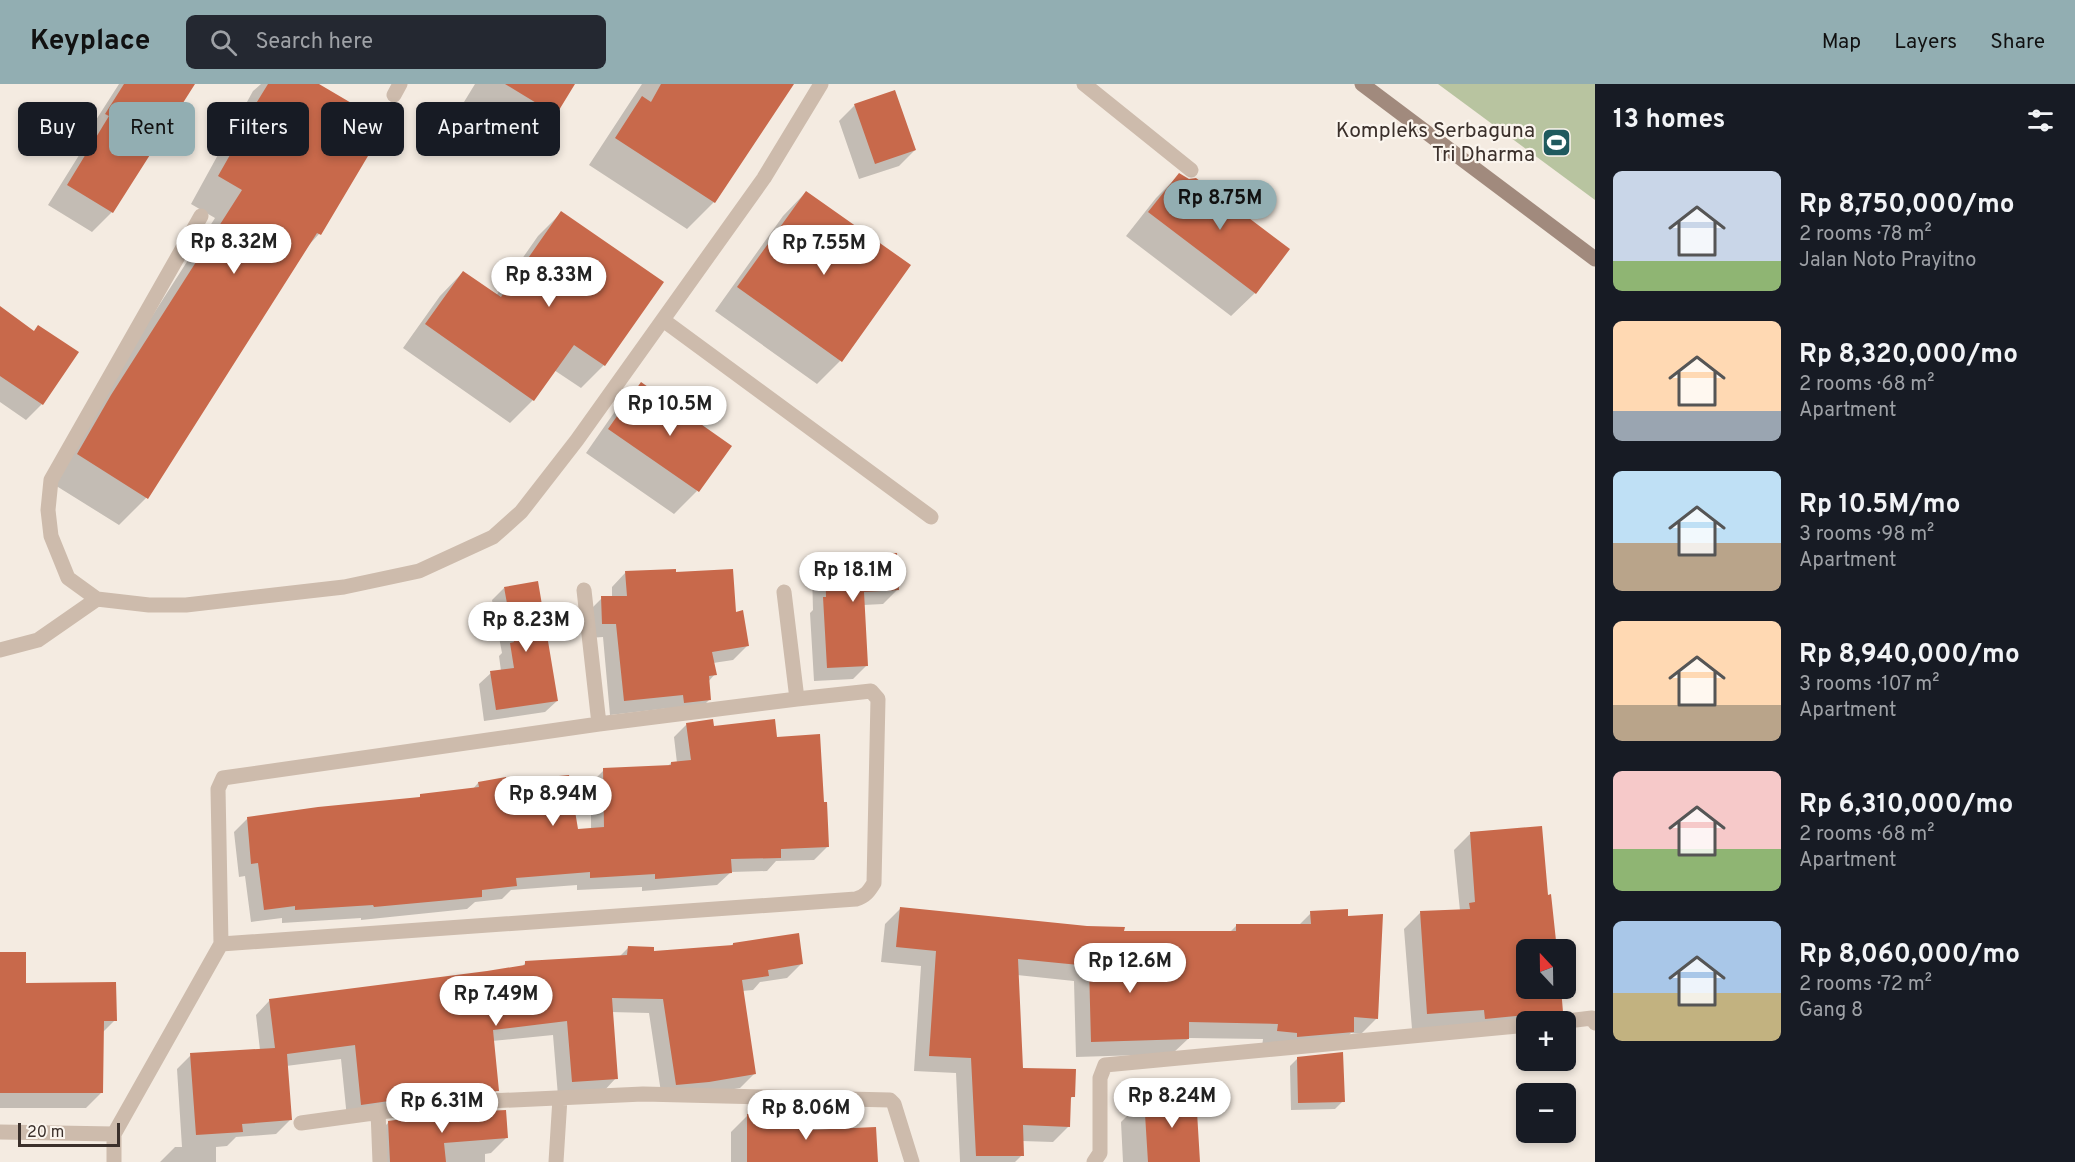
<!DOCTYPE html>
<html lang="en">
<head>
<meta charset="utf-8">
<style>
  body { margin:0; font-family:Overpass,sans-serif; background:#242831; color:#f1f3f6; height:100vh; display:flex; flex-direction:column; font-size:22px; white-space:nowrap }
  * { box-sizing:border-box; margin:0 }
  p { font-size:20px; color:#9ea1a6 }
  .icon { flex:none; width:33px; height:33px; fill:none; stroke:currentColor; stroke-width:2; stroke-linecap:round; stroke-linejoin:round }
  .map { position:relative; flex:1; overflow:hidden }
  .details { display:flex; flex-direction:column; background:#171b24; width:480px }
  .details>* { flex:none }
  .guide { position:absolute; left:18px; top:18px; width:570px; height:54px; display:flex; gap:12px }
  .needle { width:39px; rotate:338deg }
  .tools { position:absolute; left:1516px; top:855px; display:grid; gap:12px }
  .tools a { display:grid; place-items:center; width:60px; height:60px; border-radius:9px; background:#171b24; box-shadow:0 3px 9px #0003; font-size:30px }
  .scale { position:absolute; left:18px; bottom:15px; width:102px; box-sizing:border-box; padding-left:6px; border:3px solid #3b302b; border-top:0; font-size:16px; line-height:21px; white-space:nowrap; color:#3b302b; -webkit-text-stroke:4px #fbf5ee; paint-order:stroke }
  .price { position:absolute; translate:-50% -51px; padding:0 14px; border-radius:21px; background:#fff; color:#222; font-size:20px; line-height:39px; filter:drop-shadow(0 2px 3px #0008) }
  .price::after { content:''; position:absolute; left:50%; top:36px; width:18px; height:14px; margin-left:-9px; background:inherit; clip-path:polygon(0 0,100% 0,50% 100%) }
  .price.active { background:#92aeb2; color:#111 }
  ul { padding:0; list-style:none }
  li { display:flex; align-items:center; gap:18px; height:150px; padding:0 18px }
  li span { display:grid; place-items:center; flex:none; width:168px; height:120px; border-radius:9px; color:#555 }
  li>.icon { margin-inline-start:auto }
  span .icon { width:72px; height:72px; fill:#fffc; stroke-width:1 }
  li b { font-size:26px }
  h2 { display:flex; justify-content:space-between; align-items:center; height:72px; padding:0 18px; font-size:26px }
  .tag { padding:0 21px; border-radius:9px; background:#171b24; box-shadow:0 3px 9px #0003; font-size:21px; line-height:54px }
  .tag.active { background:#92aeb2; color:#111 }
  header { display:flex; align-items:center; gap:36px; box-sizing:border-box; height:84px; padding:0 30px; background:#92aeb2; color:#111 }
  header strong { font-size:28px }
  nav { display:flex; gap:33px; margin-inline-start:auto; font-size:21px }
  .search { width:420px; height:54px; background:#242831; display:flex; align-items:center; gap:15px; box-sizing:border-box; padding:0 21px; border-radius:9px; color:#9ea1a6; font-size:22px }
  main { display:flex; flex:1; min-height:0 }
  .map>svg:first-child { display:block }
</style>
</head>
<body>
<header>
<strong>Keyplace</strong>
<div class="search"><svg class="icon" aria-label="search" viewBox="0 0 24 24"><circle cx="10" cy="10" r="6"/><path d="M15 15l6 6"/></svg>Search here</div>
<nav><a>Map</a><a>Layers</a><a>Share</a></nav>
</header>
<main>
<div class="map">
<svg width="1595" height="1078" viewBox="0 0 1595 1078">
  <rect width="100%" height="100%" fill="#f4ebe1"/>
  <path fill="#b8c4a0" d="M1438,0H1595V116Z"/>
  <path fill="#0003" d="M119,0H194L112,128L92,148L48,121L91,52L87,50Z
    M261,0H316L319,150L308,162L146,414L119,441L50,398L83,340L215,134L191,120L253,7Z
    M475,0H573L555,30L528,57L464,18Z
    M642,0H791L714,118L687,145L589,81Z
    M855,21L915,66L899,82L859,95L839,37Z
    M1179,91L1255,209L1231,232L1126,152L1156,114Z
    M806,108L840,277L817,300L715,227L783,132Z
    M561,129L604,281L581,304L554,286L533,316L510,339L403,264L440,212L463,188L496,212L538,152Z
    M0,224L42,320L26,336L0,318Z
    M641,300L697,407L674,430L586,369L618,323Z
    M826,474L897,506L883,520L863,521L867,581L853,595L814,597L810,529L813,526L812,488Z
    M626,488L675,490L734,529L747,562L733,576L713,579L715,590L708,598L710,615L695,630L669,624L610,631L603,553L588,554V528L602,514H612V503Z
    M504,504L557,617L545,628L484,637L479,600L491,589L501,587L499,572L502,569L492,516Z
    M687,640L776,655L827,763L814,776L776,777L767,787L731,788L717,801L642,807V803L577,806V801L511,806L502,815L475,818L467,825L361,836V834L282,839V834L251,838L245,792L239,793L234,748L248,734L417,715L421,712L472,706L478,699H506L576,746L591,745V699L604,686L668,682L671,679H677L674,653Z
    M1470,750L1547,812L1527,866V904L1562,927L1551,938L1412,945L1404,845L1420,829L1460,827L1454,766Z
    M900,825L1123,849H1229L1237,841H1299L1311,829L1377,934L1361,950L1351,949L1337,963H1262L1263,955L1189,954L1172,970L1076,973L1074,897L1017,891L1021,986L1073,1012L1069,1016V1042L1053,1058L1022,1057V1071L1015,1078H960L956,989L914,987L921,882L881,878L885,840Z
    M733,860L801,880L787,894L760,898L753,906L742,907L754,990L740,1004L694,1012L662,1015L649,929L611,928L616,994L602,1009L558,1012L553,951L492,957L497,1006L483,1021L347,1034L341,975L286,982L290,1036L276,1050L236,1053L227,1062L216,1063V1078H160L175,1063H182L177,985L191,971L260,966L256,931L270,916L521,884L526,878L619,873L628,864L652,869L731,862Z
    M0,870L24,901L115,936L102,949V1008L86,1024H0Z
    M1298,974L1343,1017L1335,1025L1291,1026L1290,982Z
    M1144,1015L1199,1078H1123L1121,1038Z
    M747,1032L806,1048L876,1078H731V1048Z
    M389,1038L507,1053L491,1069L485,1070V1078H374L373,1054Z"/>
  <path fill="#c8694b" d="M124,0H195L113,129L67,101L109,32L105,30Z
    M268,0H319L387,40L321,151L317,149L148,415L77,370L111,311L242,106L218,92L255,27L252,26Z
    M505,0H575L556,31Z
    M661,0H794L715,119L615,54L642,12L651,18Z
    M895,6L916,66L875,80L854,20Z
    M1179,89L1189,95L1196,94L1290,165L1256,210L1148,128Z
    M806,107L911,181L842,278L737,203Z
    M561,127L664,198L605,282L574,261L534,317L425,240L463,187L501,213Z
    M0,222L34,247L38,241L79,268L43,321L0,292Z
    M641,298L732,362L699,408L608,345Z
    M897,469L899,506L864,508L868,582L827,584L823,513H826L825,472Z
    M676,485V488L733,485L736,528L743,526L749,562L712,568L717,591L709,592L711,616L684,619L683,611L624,617L616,540H602L601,512H627L625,487Z
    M538,497L558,617L496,626L490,587L514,584L510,559L514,558L504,503Z
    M713,635L714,642L775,635L777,653L820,650L824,718H827L829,763L781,765V774L731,775L732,789L655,795V790L590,794V788L516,794L517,802L482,806V813L374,823L373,821L295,826V822L264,826L258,779L251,780L247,733L318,723L420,713V710L479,703L478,698L506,693L507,697L569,691L578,745L604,743L603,684L671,681V678L691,676L686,639Z
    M1542,742L1548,811L1551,810L1557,866H1527V904H1561L1563,928L1533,934L1526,931L1485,935L1484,926L1427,930L1420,827L1470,825L1469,819L1475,818L1470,748Z
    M900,823L1087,842L1125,843L1124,847H1236V840H1311L1310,827L1348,825V832L1383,830L1378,935L1354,933V948L1297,953V949L1277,947L1278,940L1189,938V955L1091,958L1089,882L1018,875L1023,984L1076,985L1075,1013H1071L1070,1043L1023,1041L1024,1072H976L971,974L929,972L936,867L896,863Z
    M799,849L803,880L768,886L769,892L742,896L756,990L709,998L676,1001L663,915L612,914L618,995L572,998L567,937L493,946L499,1007L445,1009L361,1021L355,961L287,970L292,1036L242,1040L243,1048L196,1051L190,969L275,964L269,915L487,887L525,881V877L627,871L628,862L654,863V867L733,861V859Z
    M0,868H26V899L116,898L117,937H104L103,1009H0Z
    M1343,968L1345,1018L1298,1019L1297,973Z
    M1196,1011L1200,1078H1148L1144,1014Z
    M506,1026L508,1054L444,1059L446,1078H390L388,1037L447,1029Z
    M807,1029L808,1046L876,1043L878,1078H747V1030Z"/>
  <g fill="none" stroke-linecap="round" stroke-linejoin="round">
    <path stroke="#cdbbac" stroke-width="15" d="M1084,0L1191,86
      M394,11L400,0
      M201,132L51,396L48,426L51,452L68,494L97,515L149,521H186L344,503L419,487L493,453L521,428L577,356L764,94L821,0
      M663,236L931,433
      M0,566L38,556L97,515"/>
    <path stroke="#cdbbac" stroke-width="15" d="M584,506L599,640
      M784,508L797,615
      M1559,938L1592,934L1595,939
      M378,1027L380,1078
      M301,1039L446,1019L643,1010L890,1016L894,1020L912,1078
      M0,1048L114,1050
      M114,1078V1050L221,860L218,705L223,694L599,640L797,615L871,607L878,615L874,799C869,807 866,812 856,815L221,860
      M556,1078L560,1014
      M1094,1078L1100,1069V994L1105,981L1527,941"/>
    <path stroke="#a18a7d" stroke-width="15" d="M1362,0L1595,175"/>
  </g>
  <defs>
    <symbol id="stadium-square" viewBox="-11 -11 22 22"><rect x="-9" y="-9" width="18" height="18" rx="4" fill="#1f5a5e" stroke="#fbf5ee"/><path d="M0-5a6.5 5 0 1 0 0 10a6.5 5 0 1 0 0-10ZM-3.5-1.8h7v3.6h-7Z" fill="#fff"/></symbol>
  </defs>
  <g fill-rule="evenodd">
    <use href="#stadium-square" x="1540" y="42" width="33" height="33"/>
  </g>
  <g text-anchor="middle" stroke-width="4.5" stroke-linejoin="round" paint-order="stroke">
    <g font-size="21" fill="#3b302b" stroke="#fbf5ee" text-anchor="end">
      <text x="1535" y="53">Kompleks Serbaguna<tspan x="1535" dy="24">Tri Dharma</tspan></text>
    </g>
  </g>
</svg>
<div class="tools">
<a><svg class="needle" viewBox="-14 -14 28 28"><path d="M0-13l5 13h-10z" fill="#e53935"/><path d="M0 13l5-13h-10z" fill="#9ea1a6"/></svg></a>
<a>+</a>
<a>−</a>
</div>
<div class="scale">20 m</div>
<b class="price active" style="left:1220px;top:147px">Rp 8.75M</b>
<b class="price" style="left:234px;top:191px">Rp 8.32M</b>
<b class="price" style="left:824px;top:192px">Rp 7.55M</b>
<b class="price" style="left:549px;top:224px">Rp 8.33M</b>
<b class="price" style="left:670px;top:353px">Rp 10.5M</b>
<b class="price" style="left:853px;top:519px">Rp 18.1M</b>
<b class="price" style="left:526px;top:569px">Rp 8.23M</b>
<b class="price" style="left:553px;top:743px">Rp 8.94M</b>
<b class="price" style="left:1130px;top:910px">Rp 12.6M</b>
<b class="price" style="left:496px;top:943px">Rp 7.49M</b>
<b class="price" style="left:1172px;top:1045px">Rp 8.24M</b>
<b class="price" style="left:442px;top:1050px">Rp 6.31M</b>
<b class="price" style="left:806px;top:1057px">Rp 8.06M</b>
<div class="guide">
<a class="tag">Buy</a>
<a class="tag active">Rent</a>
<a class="tag">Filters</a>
<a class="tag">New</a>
<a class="tag">Apartment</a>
</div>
</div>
<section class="details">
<h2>13 homes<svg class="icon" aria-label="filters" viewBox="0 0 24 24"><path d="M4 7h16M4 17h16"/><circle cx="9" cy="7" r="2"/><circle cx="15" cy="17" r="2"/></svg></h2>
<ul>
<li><span style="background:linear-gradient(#c9d6e8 75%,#8fb573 0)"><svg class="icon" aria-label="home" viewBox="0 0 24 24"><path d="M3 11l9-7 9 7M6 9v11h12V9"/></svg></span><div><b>Rp 8,750,000/mo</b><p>2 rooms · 78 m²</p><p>Jalan Noto Prayitno</p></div></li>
<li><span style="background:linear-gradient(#ffd9b3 75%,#9aa5b1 0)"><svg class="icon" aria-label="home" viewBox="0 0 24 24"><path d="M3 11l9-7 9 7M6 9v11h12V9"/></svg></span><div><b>Rp 8,320,000/mo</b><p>2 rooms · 68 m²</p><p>Apartment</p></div></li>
<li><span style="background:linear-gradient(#bfe0f5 60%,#b9a48a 0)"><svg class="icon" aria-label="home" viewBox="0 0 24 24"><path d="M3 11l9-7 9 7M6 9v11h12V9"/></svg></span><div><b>Rp 10.5M/mo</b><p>3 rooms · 98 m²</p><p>Apartment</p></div></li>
<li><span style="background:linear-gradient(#ffd9b3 70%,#b9a48a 0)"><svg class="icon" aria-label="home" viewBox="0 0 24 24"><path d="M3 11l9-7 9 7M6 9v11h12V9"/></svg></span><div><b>Rp 8,940,000/mo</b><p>3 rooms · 107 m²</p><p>Apartment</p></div></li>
<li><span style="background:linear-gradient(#f6c9c9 65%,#8fb573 0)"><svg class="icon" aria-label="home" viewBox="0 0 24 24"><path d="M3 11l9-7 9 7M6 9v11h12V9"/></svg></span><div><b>Rp 6,310,000/mo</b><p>2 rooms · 68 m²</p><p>Apartment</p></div></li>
<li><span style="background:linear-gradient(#a9c7e8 60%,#c2b280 0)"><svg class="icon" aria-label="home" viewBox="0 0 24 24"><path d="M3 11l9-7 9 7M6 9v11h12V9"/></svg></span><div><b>Rp 8,060,000/mo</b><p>2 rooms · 72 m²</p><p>Gang 8</p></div></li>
</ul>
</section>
</main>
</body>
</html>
